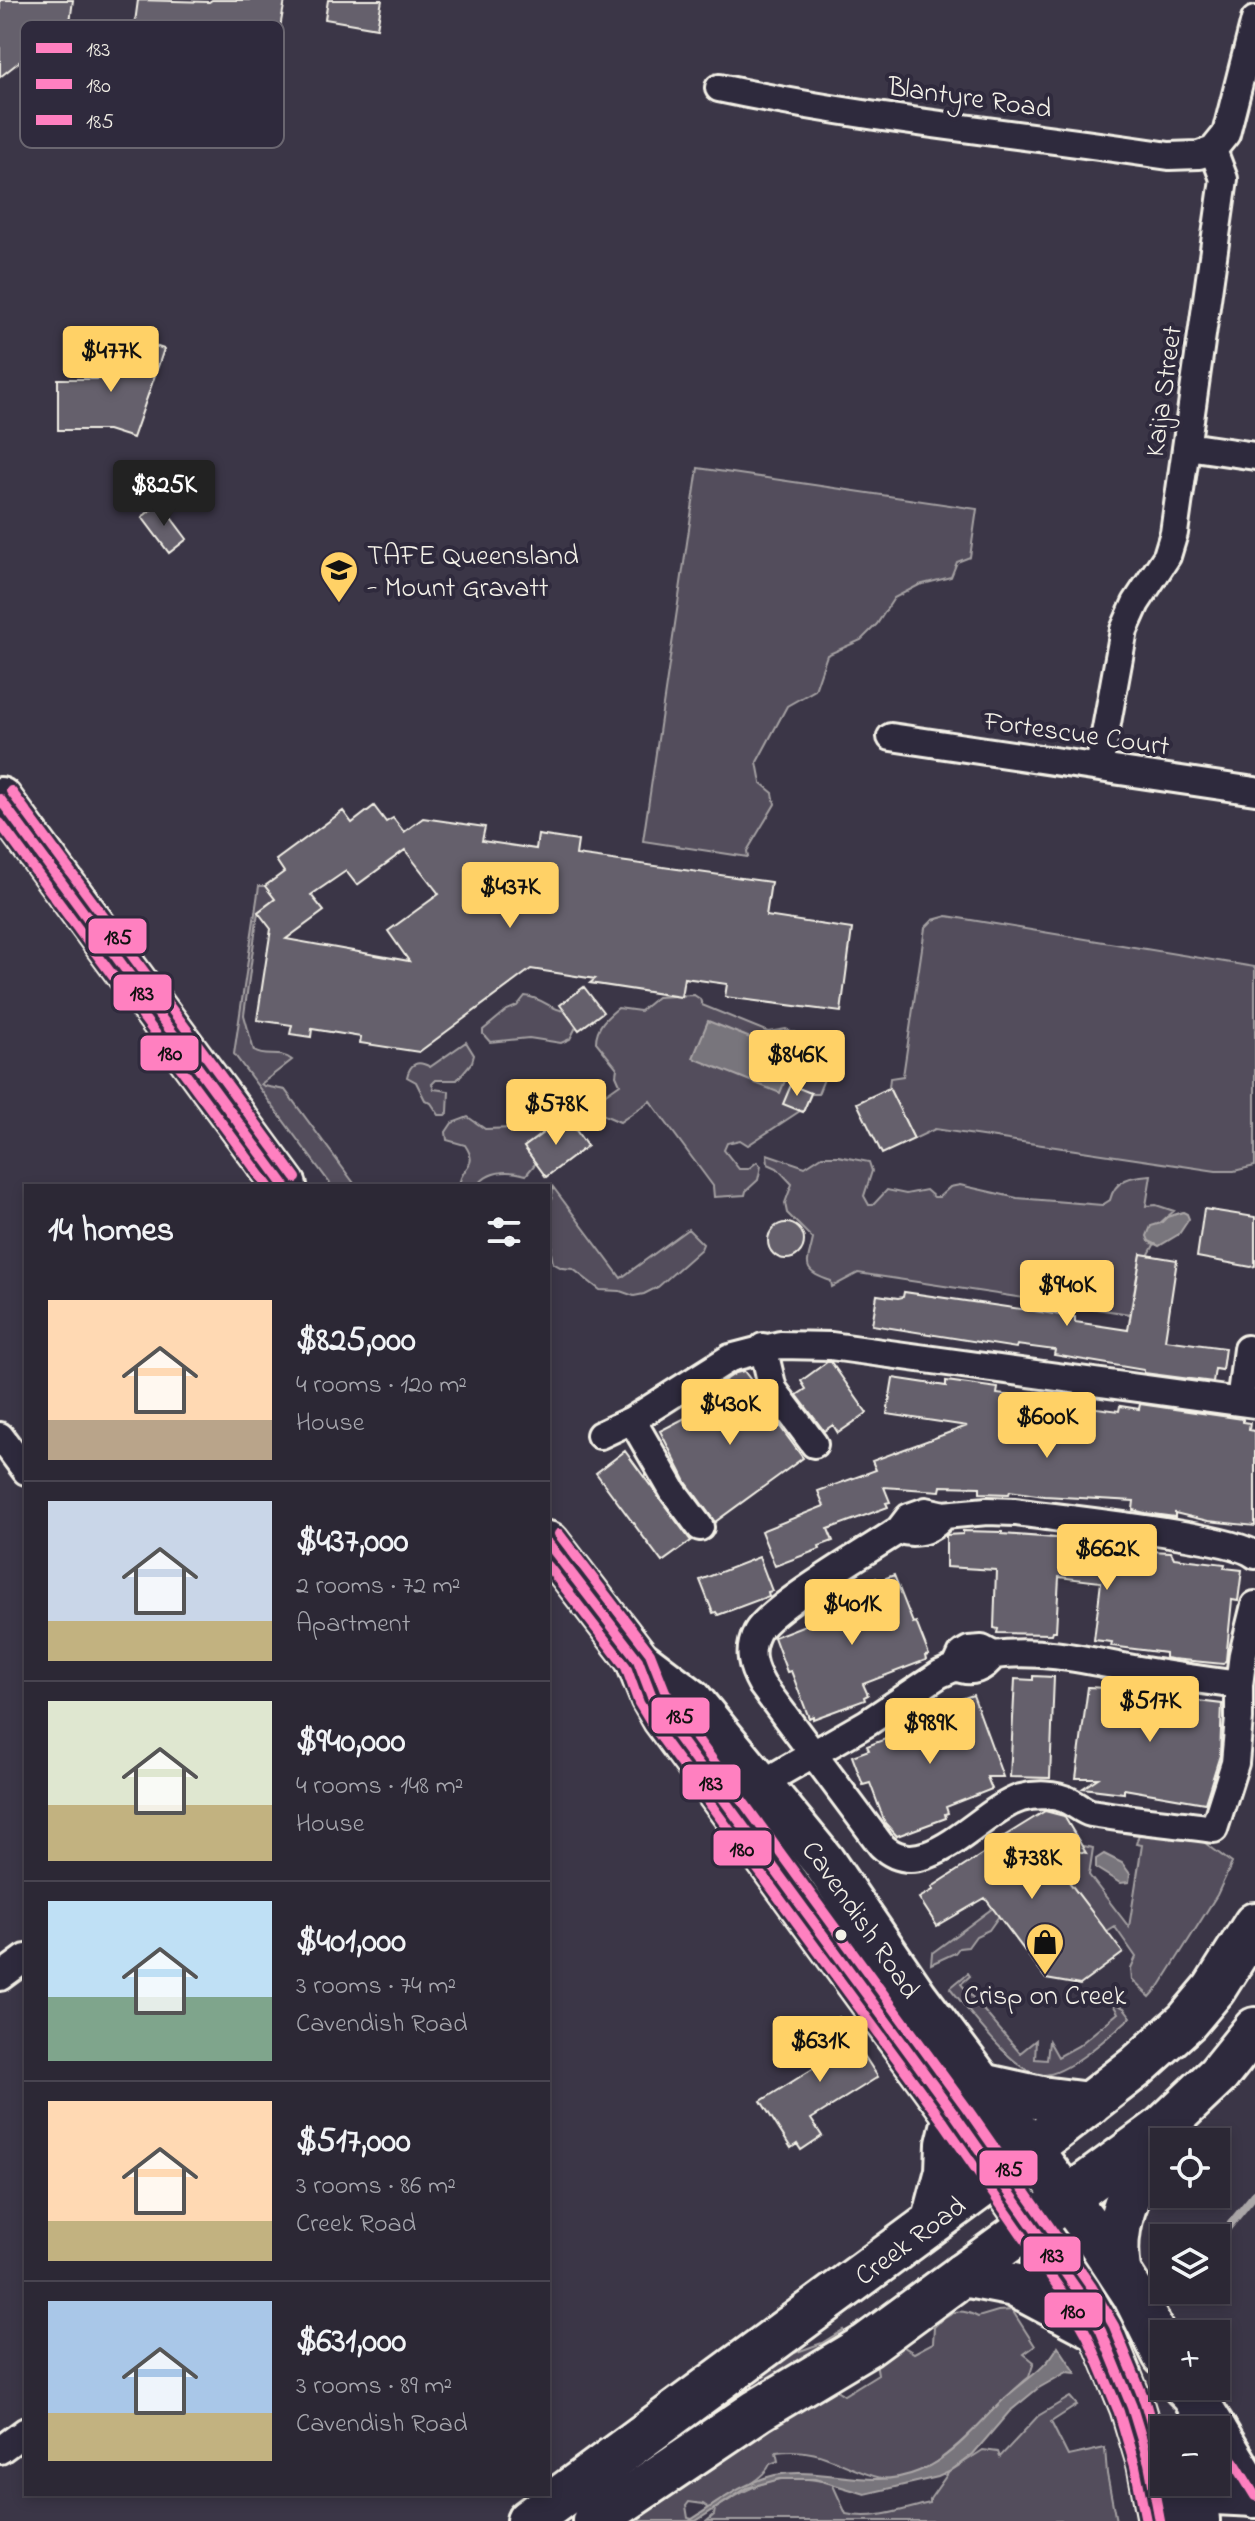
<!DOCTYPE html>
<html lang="en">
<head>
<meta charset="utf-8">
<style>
  body { margin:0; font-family:"Indie Flower",sans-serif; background:#34303d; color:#f1f3f6; height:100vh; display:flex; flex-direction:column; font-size:30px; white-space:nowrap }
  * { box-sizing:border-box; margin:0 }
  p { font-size:26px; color:#a6a6ad }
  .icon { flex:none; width:44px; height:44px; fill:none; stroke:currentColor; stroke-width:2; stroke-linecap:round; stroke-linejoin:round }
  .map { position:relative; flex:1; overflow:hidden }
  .panel { position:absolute; left:24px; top:1184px; width:526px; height:1312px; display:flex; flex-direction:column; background:#2c2835; border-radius:0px; box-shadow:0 4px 12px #0003,0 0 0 2px #484450 }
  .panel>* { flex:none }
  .tools { position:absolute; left:1150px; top:2128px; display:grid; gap:16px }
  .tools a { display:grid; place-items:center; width:80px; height:80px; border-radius:0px; background:#2c2835; box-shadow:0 4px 12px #0003,0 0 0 2px #484450; font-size:40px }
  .price { position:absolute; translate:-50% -68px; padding:0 18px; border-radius:8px; background:#ffd166; color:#111; font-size:26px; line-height:52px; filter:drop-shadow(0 2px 4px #0008) }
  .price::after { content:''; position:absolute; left:50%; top:48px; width:24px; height:18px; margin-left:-12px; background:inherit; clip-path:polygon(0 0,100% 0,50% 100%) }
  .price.selected { background:#222; color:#fff }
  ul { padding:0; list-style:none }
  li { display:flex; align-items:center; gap:24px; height:200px; padding:0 24px }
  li+li { border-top:2px solid #484450 }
  li span { display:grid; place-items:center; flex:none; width:224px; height:160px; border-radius:0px; color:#555 }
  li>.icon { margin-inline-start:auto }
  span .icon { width:96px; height:96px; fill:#fffc; stroke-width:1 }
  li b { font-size:34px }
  h2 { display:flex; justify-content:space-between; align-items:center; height:96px; padding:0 24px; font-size:34px }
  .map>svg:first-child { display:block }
</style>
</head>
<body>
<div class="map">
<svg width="1255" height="2521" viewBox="0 0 1255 2521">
  <rect width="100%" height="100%" fill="#3b3647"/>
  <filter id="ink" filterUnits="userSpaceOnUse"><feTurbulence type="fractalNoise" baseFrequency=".0125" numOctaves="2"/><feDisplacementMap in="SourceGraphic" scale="16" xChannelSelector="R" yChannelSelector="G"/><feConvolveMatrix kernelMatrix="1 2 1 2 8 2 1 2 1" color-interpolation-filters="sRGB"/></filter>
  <g filter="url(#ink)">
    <path fill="#534e5c" stroke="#a4a0a2" stroke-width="2" d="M698,468L977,509L970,557L957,562L951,577L919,585L894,598L877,624L861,640L827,655L815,690L787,706L757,762L761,783L773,793L775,804L747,851L748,857L643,841Z
      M259,886H265L275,899L258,912L244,1015L254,1051C266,1059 280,1050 292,1060L261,1084L264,1086L285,1090L356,1186H332L234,1054Z
      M947,916L1255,967V1166L1234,1171H1216L935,1129L914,1139L889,1088L890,1078L903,1076L925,928L933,920Z
      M694,995L700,999L702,1005L768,1032L786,1029L836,1049L818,1094H811L803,1112L800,1111L748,1145L740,1140L727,1143L724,1150L739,1169H748L757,1162L761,1166L758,1180L746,1191L745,1195L714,1197L713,1186L650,1101L620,1122L597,1112L595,1107L600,1098L620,1084L616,1075L617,1068L596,1042C596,1026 607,1017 618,1008L640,1011L657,997Z
      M525,996C541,997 551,1010 565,1011L576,1027L570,1039L561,1043L529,1038L490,1042L483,1034V1030L507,1010L517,1006Z
      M466,1042L474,1055L472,1062L457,1080H436L432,1084L434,1089L449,1091L448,1112L445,1115H439L431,1103L425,1100L416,1082L407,1077C410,1063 418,1060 430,1067Z
      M564,1089L572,1098L566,1116L524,1147L536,1163L526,1175C508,1170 489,1170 477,1186H459C461,1164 480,1168 465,1145L447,1140L446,1132L452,1123L468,1117L485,1129L515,1128L548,1106L558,1091Z
      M767,1154L805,1167L822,1156H838L869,1162L872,1171L864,1196L869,1205H873L887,1190L906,1194L926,1190L934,1197H939L950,1187L960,1185L1017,1198L1102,1205L1110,1200C1115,1179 1132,1176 1151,1175L1146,1206L1156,1205L1174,1211L1159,1224L1149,1241L1154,1245L1148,1256L1141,1255L1130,1314L858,1273L832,1287L831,1281C799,1271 808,1264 813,1239L787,1213L785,1203L792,1184L777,1168L768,1164Z
      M553,1187L621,1278L688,1229L703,1244L701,1249L658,1287L644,1294L634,1296L620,1291L600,1290L573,1269L562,1268L553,1263L551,1253L553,1233L548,1224Z
      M1140,1831L1201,1840L1232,1863L1217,1895L1159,1987L1150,1997L1132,1980L1131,1968L1136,1957L1115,1927L1107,1932L1061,1871L999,1916L989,1930L976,1936L968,1947L959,1948L955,1953L931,1964L932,1953L1078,1845L1093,1848L1089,1875L1129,1927L1142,1845L1136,1844Z
      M968,1973L970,1976L961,1984L1020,2053L1036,2040L1035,2059L1047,2060L1049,2041L1058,2057L1078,2046L1118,2013L1111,2001L1124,2008L1131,2017C1112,2033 1069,2074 1044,2075C1015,2076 968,2009 950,1988Z
      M1012,2310L1035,2346L1024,2354L1034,2362L1029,2377C993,2405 932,2490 881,2478C839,2468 824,2446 776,2452L778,2461L770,2464C764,2480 726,2498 709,2508L703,2504L689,2502L686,2506L688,2518L692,2519L689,2521H605L822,2392L835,2389L844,2395L878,2374L876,2362L896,2342L914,2353L933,2343L934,2327C949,2311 958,2307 978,2317L998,2311Z
      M843,2330L847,2337L641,2469L636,2460L786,2356L822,2343Z
      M1070,2397L1077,2405L1051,2422L1068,2456L1105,2448L1107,2474L1116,2521H707L714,2515L715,2509C757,2481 781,2471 832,2483L846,2514C874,2521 903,2509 930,2503V2499L949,2472L983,2450L998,2452L1000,2457L1038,2416Z"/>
    <path fill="#78747b" stroke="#aaa6a7" stroke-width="2" d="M708,1021L795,1056L780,1093L693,1058Z
      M1183,1212L1187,1214L1189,1219L1179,1234L1159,1246L1149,1241L1147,1236L1151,1226L1161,1223L1167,1217Z
      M1104,1854L1122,1863L1130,1874L1129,1882L1120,1883L1096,1868V1859Z
      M1058,2346L1076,2373L1067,2372L1037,2389L1009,2412L973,2454L949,2472L938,2477L865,2494L815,2479H780L747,2488L696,2521H689C716,2504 743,2482 775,2475C823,2466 872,2491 919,2471C953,2457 976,2426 1002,2401C1021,2382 1046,2370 1058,2346Z"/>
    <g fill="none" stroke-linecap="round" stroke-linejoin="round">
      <path stroke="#aaa6a7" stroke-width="8" d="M1216,2242L1255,2194"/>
    </g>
    <path fill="#65616c" stroke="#f4f1e8" stroke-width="2" fill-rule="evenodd" d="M0,0H73L70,22L0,77Z
      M138,0L209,2L212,0H285L267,100L243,120L124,104Z
      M328,0H382L377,28L325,19Z
      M129,337L164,349L133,438L108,430H58V379H114Z
      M160,503L187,539L169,553L142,517Z
      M374,806L386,822L393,818L404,832L423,818L485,827L482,841L536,849L538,835L578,841L576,855L771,882L766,916L852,929L841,1012L725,997L727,984L684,978L681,997L590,983L595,979L531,969L419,1052L360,1043L361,1037L312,1029L311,1037L290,1034L292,1025L257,1020L271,929L258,912L275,899L265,886L284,872L276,860L343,811L352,823ZM405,850L439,894L388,931L409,961L286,939L324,911L311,895L346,871L357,885Z
      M584,987L603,1012L579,1030L560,1005Z
      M791,1085L811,1093L803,1112L783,1104Z
      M889,1088L914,1139L882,1154L857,1103Z
      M566,1116L587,1146L546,1177L524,1147Z
      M1204,1209L1255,1217V1266L1251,1267L1197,1257Z
      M768 1241a18 18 0 1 1 36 0a18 18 0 1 1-36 0Z
      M1141,1254L1177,1260L1165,1340L1225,1348L1222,1370L1215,1369L1213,1382L1144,1373V1370L1054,1355L1055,1350L1017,1345L1016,1348L872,1325L877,1295L898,1298L903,1297L904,1292L1075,1317V1322L1128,1330Z
      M827,1362H831L867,1413L838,1433L833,1425L824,1431L797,1395L806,1389L801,1381Z
      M744,1371L756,1387L760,1399L803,1458L715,1522L686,1482L660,1431L720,1400L712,1389L736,1373Z
      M893,1378L946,1386V1381L998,1388L997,1394L1035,1399L1036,1394L1082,1401L1081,1406L1119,1411L1120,1406L1139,1409L1140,1404L1243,1419V1422L1250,1423L1249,1430L1255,1431V1526L1208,1521L1175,1513V1517L1145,1513L1133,1510L1134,1501L1044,1496L1010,1491L1009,1494L980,1493V1487L941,1486L940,1491L884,1487L890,1502L886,1503L888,1507L828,1529L833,1541L819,1546L820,1549L775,1566L761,1531L824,1506L818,1491L876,1470L872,1461L967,1426L887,1414Z
      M625,1451L691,1541L662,1562L596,1473Z
      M963,1531L1002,1532V1534L1069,1539L1068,1543L1086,1546V1548L1171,1552L1174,1558L1225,1564L1224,1568L1242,1570L1238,1601L1232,1600L1226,1660L1223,1664L1172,1659L1165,1658V1653L1111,1646L1112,1642L1094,1640L1101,1582L1059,1577L1056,1631H1053L1052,1634L997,1633L998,1629L994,1628L996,1570L946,1567V1535L963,1534Z
      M759,1557L772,1591L768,1592L769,1596L718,1615L716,1612L713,1613L700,1580Z
      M894,1575L913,1623L916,1622L929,1655L925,1656L926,1660L863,1684L868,1695L864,1697L865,1700L813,1719V1716L809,1718L791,1671L787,1672L774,1637L841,1611L836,1597L852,1591L851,1587L876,1578L878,1581Z
      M1033,1676L1054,1677L1050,1778L1010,1777L1015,1679L1033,1680Z
      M1088,1687L1157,1691V1696L1222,1704L1220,1755L1205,1803L1124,1789V1793L1083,1788L1098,1778H1076Z
      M973,1695L1003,1777H987L992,1789L946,1807L948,1813L945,1814L946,1818L897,1836L885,1823L870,1783L863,1785L852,1756L869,1750L867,1746L912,1729L908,1720L924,1714L922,1712Z
      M1045,1811L1064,1816L1086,1853L1041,1845L1123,1953L1080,1985L1046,1979L985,1898L937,1926L919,1898L933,1890L932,1887L995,1846L993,1843Z
      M839,2017L878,2077L811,2119L822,2136L801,2150L797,2144L791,2148L761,2101L819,2065L803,2039Z"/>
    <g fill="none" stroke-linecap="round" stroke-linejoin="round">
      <defs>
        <path id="minor" d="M719,88C867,120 1019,133 1169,156L1199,155L1213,150
          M1187,446L1255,456
          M891,737L1255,791
          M1099,767L1124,630L1136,603L1167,556L1174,533L1224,179L1213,150L1226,134L1255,20
          M763,1347L773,1389L814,1444
          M1240,1402L1247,1349
          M632,1420L673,1491L700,1527
          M600,1435L632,1420L730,1358L780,1345L831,1346L1255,1404
          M0,1436L26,1471
          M944,1515C932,1530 917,1535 899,1530L909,1517L926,1511L944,1515L987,1511L1015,1512C1055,1518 1233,1536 1255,1555
          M899,1530C869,1550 771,1607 757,1632C747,1652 752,1667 762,1685L881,1845C925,1888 979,1811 1021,1798C1036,1794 1055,1794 1069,1801C1077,1805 1083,1811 1091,1813C1132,1820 1173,1823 1214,1829L1235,1763L1239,1719V1685L1243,1654L1255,1605
          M993,1655C1039,1649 1083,1659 1128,1668C1165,1675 1201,1680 1239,1685
          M747,1792L867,1723L940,1674L956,1667L962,1654L969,1650L982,1649L993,1655C984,1669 971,1674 956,1667
          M0,1977L26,1958
          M0,2450L26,2431"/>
        <path id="tertiary" d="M1174,2496L1255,2500"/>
        <g id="primary">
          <path d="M0,799L285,1186"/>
          <path id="s1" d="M548,1543L638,1660L691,1700L823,1861L916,1997L1092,2231L1134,2295L1164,2355"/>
          <path d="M638,1662L652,1697L664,1718L955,2115L1080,2294L1101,2331L1132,2407L1149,2463L1160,2521"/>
          <path d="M982,2085L1041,2098L1089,2104"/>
          <path d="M934,2220L947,2171L948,2144L955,2115"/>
          <path d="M1119,2270C1110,2217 1137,2179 1159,2133"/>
          <path d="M962,2275L1014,2285L1101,2331"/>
          <path d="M1184,2386L1193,2395L1215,2430"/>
          <path d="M1216,2432L1255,2496"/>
          <path d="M1195,2482L1198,2521"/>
          <path id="s2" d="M528,2521L997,2175L1136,2067L1187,2021L1214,1989L1255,1924"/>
          <path d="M594,2521L757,2411L867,2345L1161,2129L1218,2075L1255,2029"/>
        </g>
      </defs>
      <use href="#minor" stroke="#f4f1e8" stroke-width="32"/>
      <use href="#tertiary" stroke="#f4f1e8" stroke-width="38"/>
      <use href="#primary" stroke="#f4f1e8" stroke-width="48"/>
      <use href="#minor" stroke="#2f2a3d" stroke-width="26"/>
      <use href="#tertiary" stroke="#2f2a3d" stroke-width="32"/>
      <use href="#primary" stroke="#2f2a3d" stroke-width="42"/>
      <defs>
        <path id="bus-1" d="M0,799L285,1186
          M548,1543L638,1660L652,1697L664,1718L955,2115L1080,2294L1101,2331L1132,2407L1149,2463L1160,2521
          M1216,2432L1255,2496"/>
        <path id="bus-2" d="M0,823L268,1186
          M548,1566L626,1667L639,1703L653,1726L944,2123L1068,2301L1088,2337L1119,2412L1135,2466L1146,2521"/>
        <path id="bus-3" d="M11,791L296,1178
          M559,1534L650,1653L665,1691L676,1710L966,2107L1091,2286L1114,2326L1145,2402L1164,2467"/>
      </defs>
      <use href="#bus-1" stroke="#2f2a3d" stroke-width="16"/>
      <use href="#bus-2" stroke="#2f2a3d" stroke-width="16"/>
      <use href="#bus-3" stroke="#2f2a3d" stroke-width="16"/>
      <use href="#bus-1" stroke="#ff80c0" stroke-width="10"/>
      <use href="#bus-2" stroke="#ff80c0" stroke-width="10"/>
      <use href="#bus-3" stroke="#ff80c0" stroke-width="10"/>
    </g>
  </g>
  <defs>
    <symbol id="university-pin" viewBox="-11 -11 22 30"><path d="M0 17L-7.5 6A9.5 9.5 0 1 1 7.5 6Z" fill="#ffd166" stroke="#2f2a3d"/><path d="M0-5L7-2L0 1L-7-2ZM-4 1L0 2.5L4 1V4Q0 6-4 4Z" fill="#111"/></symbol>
    <symbol id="shop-pin" viewBox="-11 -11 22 30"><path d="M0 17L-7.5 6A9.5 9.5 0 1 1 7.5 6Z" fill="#ffd166" stroke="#2f2a3d"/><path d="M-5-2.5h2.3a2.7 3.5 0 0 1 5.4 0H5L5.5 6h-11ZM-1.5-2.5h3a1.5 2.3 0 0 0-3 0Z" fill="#111"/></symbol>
  </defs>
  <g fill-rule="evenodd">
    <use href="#university-pin" x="317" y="548" width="44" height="60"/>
    <use href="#shop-pin" x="1023" y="1920" width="44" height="60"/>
  </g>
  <circle fill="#f4f1e8" stroke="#2f2a3d" stroke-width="3" cx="841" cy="1935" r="7"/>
  <g text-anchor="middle" stroke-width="8" stroke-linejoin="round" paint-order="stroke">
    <g font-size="28" fill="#f4f1e8" stroke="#2f2a3d">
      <text transform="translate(970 96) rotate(8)" y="10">Blantyre Road</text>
      <text transform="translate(1162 391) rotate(-82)" y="10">Kaija Street</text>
      <text transform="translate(1077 732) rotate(8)" y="10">Fortescue Court</text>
      <text dy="10" stroke="none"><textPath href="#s1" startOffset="492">Cavendish Road</textPath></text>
      <text dy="10" stroke="none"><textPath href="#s2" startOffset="474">Creek Road</textPath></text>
    </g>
    <g font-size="28" fill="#f4f1e8" stroke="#2f2a3d" text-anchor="start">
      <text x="367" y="564">TAFE Queensland<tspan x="367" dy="32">- Mount Gravatt</tspan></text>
      <text x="1045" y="2004" text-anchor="middle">Crisp on Creek</text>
    </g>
  </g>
  <rect x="20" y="20" width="264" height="128" rx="12" fill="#2f2a3d" stroke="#6a6670" stroke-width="2"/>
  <rect x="36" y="43" width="36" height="10" fill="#ff80c0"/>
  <rect x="36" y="79" width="36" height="10" fill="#ff80c0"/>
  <rect x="36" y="115" width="36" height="10" fill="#ff80c0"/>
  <g font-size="22" fill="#f4f1e8">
    <text x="86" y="56">183</text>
    <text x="86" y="92">180</text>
    <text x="86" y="128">185</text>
  </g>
  <g stroke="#2f2a3d" stroke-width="3">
    <rect x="87" y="917" width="61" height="38" rx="8" fill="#ff80c0"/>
    <rect x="112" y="973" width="61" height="39" rx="8" fill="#ff80c0"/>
    <rect x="139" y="1034" width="61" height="38" rx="8" fill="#ff80c0"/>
    <rect x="650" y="1696" width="61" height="39" rx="8" fill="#ff80c0"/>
    <rect x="681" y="1763" width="61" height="38" rx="8" fill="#ff80c0"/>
    <rect x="712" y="1829" width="61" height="38" rx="8" fill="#ff80c0"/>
    <rect x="978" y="2149" width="61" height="38" rx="8" fill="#ff80c0"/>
    <rect x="1022" y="2235" width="60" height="38" rx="8" fill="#ff80c0"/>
    <rect x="1043" y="2291" width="61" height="38" rx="8" fill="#ff80c0"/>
  </g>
  <g font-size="22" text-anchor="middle" font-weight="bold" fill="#111">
    <text x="118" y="944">185</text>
    <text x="142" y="1000">183</text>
    <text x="170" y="1060">180</text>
    <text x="680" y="1723">185</text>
    <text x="711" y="1790">183</text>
    <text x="742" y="1856">180</text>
    <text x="1009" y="2176">185</text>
    <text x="1052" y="2262">183</text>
    <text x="1073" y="2318">180</text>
  </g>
</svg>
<div class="tools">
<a><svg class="icon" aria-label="locate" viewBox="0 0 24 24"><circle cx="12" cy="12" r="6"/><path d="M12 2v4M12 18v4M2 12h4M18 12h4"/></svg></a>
<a><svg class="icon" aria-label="layers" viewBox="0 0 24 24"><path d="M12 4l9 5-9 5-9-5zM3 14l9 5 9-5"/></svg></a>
<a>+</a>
<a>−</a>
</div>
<b class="price" style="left:111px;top:394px">$477K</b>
<b class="price selected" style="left:164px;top:528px">$825K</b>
<b class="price" style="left:510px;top:930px">$437K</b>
<b class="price" style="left:797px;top:1098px">$846K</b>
<b class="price" style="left:556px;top:1147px">$578K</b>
<b class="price" style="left:1067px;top:1328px">$940K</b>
<b class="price" style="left:730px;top:1447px">$430K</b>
<b class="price" style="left:1047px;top:1460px">$600K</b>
<b class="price" style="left:1107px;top:1592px">$662K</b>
<b class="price" style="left:852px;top:1647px">$401K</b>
<b class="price" style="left:1150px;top:1744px">$517K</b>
<b class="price" style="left:930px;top:1766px">$989K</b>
<b class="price" style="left:1032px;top:1901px">$738K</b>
<b class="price" style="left:820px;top:2084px">$631K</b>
<section class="panel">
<h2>14 homes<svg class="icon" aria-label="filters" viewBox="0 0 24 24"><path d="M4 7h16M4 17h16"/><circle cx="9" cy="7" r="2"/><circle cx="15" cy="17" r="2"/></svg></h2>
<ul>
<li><span style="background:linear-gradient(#ffd9b3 75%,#b9a48a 0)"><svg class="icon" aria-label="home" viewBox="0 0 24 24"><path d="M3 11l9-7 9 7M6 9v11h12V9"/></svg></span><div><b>$825,000</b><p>4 rooms · 120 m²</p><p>House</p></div></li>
<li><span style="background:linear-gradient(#c9d6e8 75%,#c2b280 0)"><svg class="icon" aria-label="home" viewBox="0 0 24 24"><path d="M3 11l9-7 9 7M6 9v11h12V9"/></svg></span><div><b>$437,000</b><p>2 rooms · 72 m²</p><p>Apartment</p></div></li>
<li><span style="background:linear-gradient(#dfe7d0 65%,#c2b280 0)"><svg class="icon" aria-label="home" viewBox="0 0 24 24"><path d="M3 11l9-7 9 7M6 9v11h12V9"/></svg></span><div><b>$940,000</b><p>4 rooms · 148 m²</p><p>House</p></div></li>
<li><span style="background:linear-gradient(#bfe0f5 60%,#7fa58c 0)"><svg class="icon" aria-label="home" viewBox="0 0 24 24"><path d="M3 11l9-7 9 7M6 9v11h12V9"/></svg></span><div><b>$401,000</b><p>3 rooms · 74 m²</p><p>Cavendish Road</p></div></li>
<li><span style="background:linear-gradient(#ffd9b3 75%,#c2b280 0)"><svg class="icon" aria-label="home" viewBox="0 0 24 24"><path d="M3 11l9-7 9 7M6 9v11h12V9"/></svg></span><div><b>$517,000</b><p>3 rooms · 86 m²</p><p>Creek Road</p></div></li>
<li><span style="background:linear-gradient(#a9c7e8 70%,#c2b280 0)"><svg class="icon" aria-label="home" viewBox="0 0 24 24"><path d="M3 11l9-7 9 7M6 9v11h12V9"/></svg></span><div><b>$631,000</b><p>3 rooms · 89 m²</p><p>Cavendish Road</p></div></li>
</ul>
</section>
</div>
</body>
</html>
